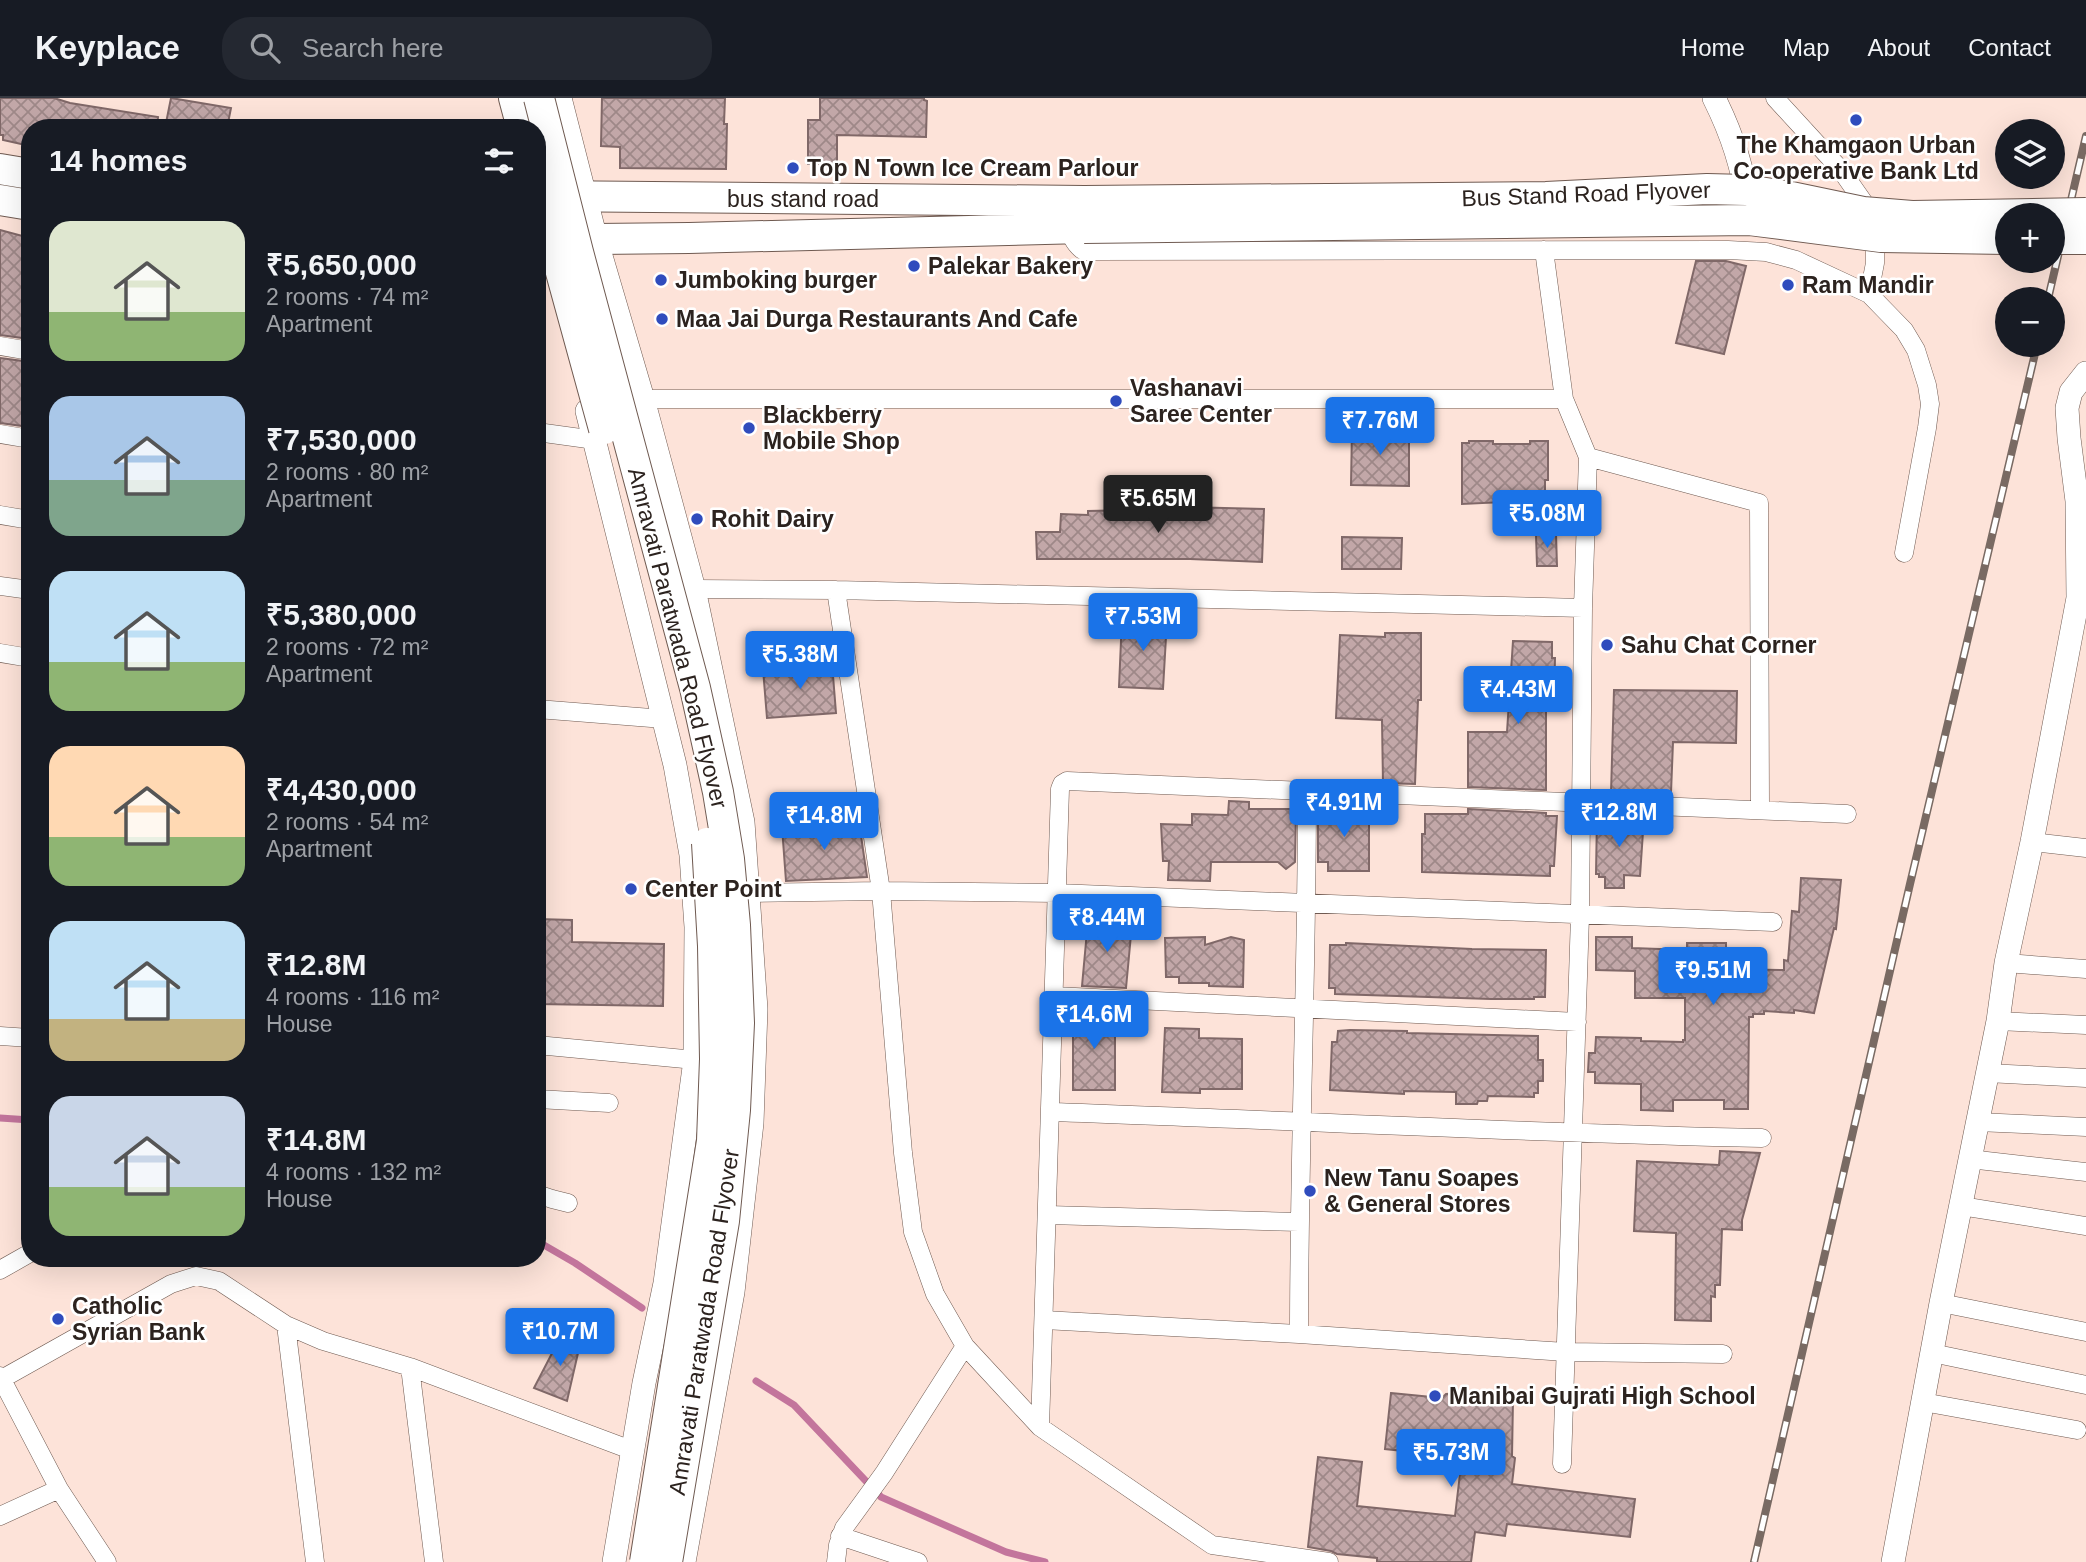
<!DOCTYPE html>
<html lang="en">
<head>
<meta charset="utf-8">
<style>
  body { margin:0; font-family:Helvetica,sans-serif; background:#242831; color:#f1f3f6; height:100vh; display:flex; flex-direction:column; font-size:26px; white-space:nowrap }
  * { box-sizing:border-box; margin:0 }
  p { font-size:23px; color:#9ea1a6 }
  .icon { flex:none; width:38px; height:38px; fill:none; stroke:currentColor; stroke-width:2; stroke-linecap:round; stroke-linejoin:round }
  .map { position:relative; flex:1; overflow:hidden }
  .panel { position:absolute; left:21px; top:21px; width:525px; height:1148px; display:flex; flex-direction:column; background:#171b24; border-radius:28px; box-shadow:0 7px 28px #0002 }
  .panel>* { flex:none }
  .controls { position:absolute; left:1995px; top:21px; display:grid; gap:14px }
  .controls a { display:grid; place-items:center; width:70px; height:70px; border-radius:50%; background:#171b24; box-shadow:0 7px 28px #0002; font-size:35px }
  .price { position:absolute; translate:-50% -60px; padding:0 16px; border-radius:7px; background:#1a73e8; color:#fff; font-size:23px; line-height:46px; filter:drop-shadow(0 2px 4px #0008) }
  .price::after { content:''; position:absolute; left:50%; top:42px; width:21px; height:16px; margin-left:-10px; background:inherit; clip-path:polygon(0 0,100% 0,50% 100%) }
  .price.selected { background:#222; color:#fff }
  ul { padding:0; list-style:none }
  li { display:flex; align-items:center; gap:21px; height:175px; padding:0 28px }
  li span { display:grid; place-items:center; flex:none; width:196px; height:140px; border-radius:21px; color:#555 }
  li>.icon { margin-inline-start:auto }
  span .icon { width:84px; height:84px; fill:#fffc; stroke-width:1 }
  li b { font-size:30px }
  h2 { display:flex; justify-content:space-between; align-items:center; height:84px; padding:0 28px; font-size:30px }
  header { display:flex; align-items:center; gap:42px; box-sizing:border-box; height:98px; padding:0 35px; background:#171b24; border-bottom:2px solid #363941 }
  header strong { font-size:33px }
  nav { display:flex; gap:38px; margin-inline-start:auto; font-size:24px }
  .search { width:490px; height:63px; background:#242831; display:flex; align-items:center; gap:18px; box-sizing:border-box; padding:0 24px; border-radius:28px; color:#9ea1a6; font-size:26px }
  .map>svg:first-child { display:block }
</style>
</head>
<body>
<header>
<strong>Keyplace</strong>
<div class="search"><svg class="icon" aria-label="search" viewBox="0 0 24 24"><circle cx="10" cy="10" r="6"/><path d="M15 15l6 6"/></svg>Search here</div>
<nav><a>Home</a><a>Map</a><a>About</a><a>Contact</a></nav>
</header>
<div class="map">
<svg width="2086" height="1464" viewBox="0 0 2086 1464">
  <defs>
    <pattern id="building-cross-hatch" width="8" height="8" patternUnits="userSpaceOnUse" patternTransform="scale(1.75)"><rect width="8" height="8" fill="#c2a7a8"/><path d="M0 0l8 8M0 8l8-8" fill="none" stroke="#9e8888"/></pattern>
  </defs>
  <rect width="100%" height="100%" fill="#fde3d9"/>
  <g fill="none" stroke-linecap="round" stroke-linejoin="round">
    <path stroke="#c3759c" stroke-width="7" d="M0,1020L30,1022
      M537,1143L575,1165L642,1210
      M756,1283L794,1307L881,1399L1006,1454L1045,1464"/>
  </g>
  <path fill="url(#building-cross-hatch)" stroke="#806868" stroke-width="2" d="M0,0H54L70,5L158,19L157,30H30V48L3,42V37H0Z
    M171,0L231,10L227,30H165Z
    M602,0H725L724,26H727L726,71L620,70V49L601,48Z
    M820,0H924V2L927,3L926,39L837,37V66H808V22H820Z
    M0,132L30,140V241L0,237Z
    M1696,163H1726L1746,168L1724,256L1676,245Z
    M0,260L30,264V329L0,325Z
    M1352,331H1409V388L1351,387Z
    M1469,343H1493V346H1530V343H1548V382H1545V420H1515V417H1504V404L1462,406V345H1469Z
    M1184,409L1264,411L1262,464L1190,461H1037L1036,434H1060L1061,416L1088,417V413L1184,411Z
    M1556,436L1557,468H1537L1536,437Z
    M1342,439L1402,440L1401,471H1342Z
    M1122,520L1167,522L1163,591L1119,589Z
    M1385,535H1421V602H1418L1415,686L1383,685L1382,622L1336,620L1340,537L1385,539Z
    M1513,543L1552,544V560H1555L1554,602L1546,601V692L1468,689V634H1507Z
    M832,565L836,615L767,620L763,571Z
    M1614,592L1737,593L1736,645L1673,644L1671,695H1668V697L1611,695Z
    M1229,703L1249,704V711H1296L1295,764L1286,771L1278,764H1211L1210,783L1168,782L1169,763H1163L1161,726L1192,727V716L1228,717Z
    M1369,710V773H1328V764H1318V712Z
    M1468,711L1546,715V718H1557L1554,768H1550V778L1422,774V736H1425V716H1468Z
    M1597,718L1644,719L1640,778L1624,777V790H1605V779H1599V776H1596Z
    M859,724L867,779L786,783L782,729Z
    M1801,780L1841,782L1836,831L1834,830L1814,915L1794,912V915L1764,913V916H1753V919H1749L1748,1011H1724V1002H1673V1013L1641,1012V986L1595,985V974H1588L1589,955H1595L1596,939L1641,940V943L1683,944V942H1685V900H1635V873L1596,872V839H1632V850L1687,852V845H1726V871L1784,872V862L1788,863L1792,813L1799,814Z
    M537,821L572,822V844L664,846L663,908L537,906Z
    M1088,822L1132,826L1126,890L1082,888Z
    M1205,839V847L1231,839L1244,842L1243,889L1209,888V885H1179V879H1166L1165,840Z
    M1346,845L1472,851L1546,852L1545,899H1534V901H1491L1335,896V890H1329L1330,847H1346Z
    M1080,911L1115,912V992H1073V923H1079Z
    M1165,930L1199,931V940L1242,941V991H1200V995L1162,994Z
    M1350,932L1407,933V935L1538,938V962H1543V983H1538V995H1534V999L1488,998L1487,1003H1478L1477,1006H1456V994L1404,993V996L1330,992L1332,944H1337L1338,933Z
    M1720,1053L1760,1055L1742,1122V1132L1722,1131L1720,1187H1715V1199L1711,1198V1223L1675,1222L1676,1135L1634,1133L1637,1063L1719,1067Z
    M563,1234L581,1242L567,1303L534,1290Z
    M1391,1295L1442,1300L1446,1296L1461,1295L1467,1301L1513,1302L1512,1358L1515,1360L1512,1386L1635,1401L1630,1439L1507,1426L1505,1438L1475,1434L1471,1464H1377V1460L1337,1456L1331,1453L1308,1449L1318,1359L1362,1364L1357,1408L1455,1418L1462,1359L1385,1351Z"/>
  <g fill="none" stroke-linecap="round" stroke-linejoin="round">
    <defs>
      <path id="minor" d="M1775,0L1841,72L1869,112L1875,136V165L1869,196
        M1068,124C1068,134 1075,148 1084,153L1728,152L1766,154L1796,162L1869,196L1904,232L1916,252L1927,287L1930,306L1927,330L1904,455
        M1544,152L1564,301L1588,359L1583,510L1580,818L1562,1366
        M0,248L30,253
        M643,301H1564
        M537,334L595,342
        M0,336L30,341
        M1588,359L1759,405L1760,712
        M0,417L30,422
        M0,488L30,492
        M694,491L836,492L1583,510
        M836,492L881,793L903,1055L913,1134L935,1196L965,1248L1040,1329L1212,1447L1329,1464
        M0,555L30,560
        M537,611L664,621
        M2032,744L2086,750
        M749,795L881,793L1057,795L1773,824
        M2006,865L2086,871
        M1055,898L1577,924
        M1998,923L2086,927
        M0,938L30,940
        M537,947L695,962
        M1987,975L2086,980
        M537,1001L609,1005
        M1051,1014C1288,1022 1525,1035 1762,1040
        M1977,1024L2086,1029
        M1969,1061L2086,1074
        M537,1096L552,1101L568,1105
        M1961,1108L2086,1128
        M1048,1117L1299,1124
        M0,1172L30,1155
        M1941,1205L2086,1234
        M1044,1222L1299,1236L1566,1254L1723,1256
        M286,1227L315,1464
        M1299,1236C1299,1055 1307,875 1307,694
        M1932,1255L2086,1287
        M410,1269L434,1464
        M0,1278L59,1391L107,1464
        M0,1282L171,1186L196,1178L219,1183L286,1227L323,1243L410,1269L631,1352
        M1923,1304L2077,1332
        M1040,1329L1060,691L1062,686L1067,683L1847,716
        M0,1418L59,1391
        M840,1438L918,1464
        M836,1464L838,1447L844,1430L884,1375L965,1248"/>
      <path id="tertiary" d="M560,0L596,141L643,301L694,491L743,724L756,911L752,1025L733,1194L684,1464
        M1714,0C1731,34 1743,67 1747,105
        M587,313L675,667L691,757L696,829L695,962L665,1185L644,1285L614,1464
        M1893,1464L1941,1205L1998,923L2006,865L2032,744L2078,500L2077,403L2069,340L2067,310L2071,294L2086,275"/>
      <path id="primary" d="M514,0L522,30
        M0,71L30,76
        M541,98L1084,103
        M0,102L30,107
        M537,145L596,141L689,140L1084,130"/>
    </defs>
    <use href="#minor" stroke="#6f5a51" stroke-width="19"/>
    <use href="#tertiary" stroke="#6f5a51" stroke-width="24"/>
    <use href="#primary" stroke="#6f5a51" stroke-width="32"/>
    <use href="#minor" stroke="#fff" stroke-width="18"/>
    <use href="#tertiary" stroke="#fff" stroke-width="23"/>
    <use href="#primary" stroke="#fff" stroke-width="30"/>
    <defs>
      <path id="rail" d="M2048,201L2086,38
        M1754,1464L1910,786L2037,247"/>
    </defs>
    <use href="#rail" stroke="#796a63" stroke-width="8"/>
    <use href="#rail" stroke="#fff" stroke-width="5" stroke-dasharray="16" stroke-linecap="butt"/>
    <defs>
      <path id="primary-bridge" d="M539,0L578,154L695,590L718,694L729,761L735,827L739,925L735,1012L724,1123L667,1464
        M537,87L604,331
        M1084,103L1546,99L1707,91L1746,92L1791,99L1863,114L1912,118L2086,115
        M1084,130L1749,122L1881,139L2007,141
        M2053,141H2086
        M645,1464L712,1043L715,961L713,848L707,745"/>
    </defs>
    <use href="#primary-bridge" stroke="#6f5a51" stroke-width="32" stroke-linecap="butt"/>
    <use href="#primary-bridge" stroke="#fff" stroke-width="30"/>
  </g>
  <g fill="#2f4cbd" stroke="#fff" stroke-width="2.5">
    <circle cx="1856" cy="22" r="7"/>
    <circle cx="793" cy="70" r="7"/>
    <circle cx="914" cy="168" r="7"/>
    <circle cx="661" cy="182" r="7"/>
    <circle cx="1788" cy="187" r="7"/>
    <circle cx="662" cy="221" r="7"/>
    <circle cx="1116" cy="303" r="7"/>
    <circle cx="749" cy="330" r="7"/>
    <circle cx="697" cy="421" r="7"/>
    <circle cx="1607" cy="547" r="7"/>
    <circle cx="631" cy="791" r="7"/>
    <circle cx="1310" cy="1093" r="7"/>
    <circle cx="58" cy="1221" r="7"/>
    <circle cx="1435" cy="1298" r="7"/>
  </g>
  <g text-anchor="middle" stroke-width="5" stroke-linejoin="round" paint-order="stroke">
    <g font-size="23" font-weight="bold" fill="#2c231f" stroke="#fff" text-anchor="start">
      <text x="1856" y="55" text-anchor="middle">The Khamgaon Urban<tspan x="1856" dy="26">Co-operative Bank Ltd</tspan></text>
      <text x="807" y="78">Top N Town Ice Cream Parlour</text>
      <text x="928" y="176">Palekar Bakery</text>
      <text x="675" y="190">Jumboking burger</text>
      <text x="1802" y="195">Ram Mandir</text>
      <text x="676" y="229">Maa Jai Durga Restaurants And Cafe</text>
      <text x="1130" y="298">Vashanavi<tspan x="1130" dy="26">Saree Center</tspan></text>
      <text x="763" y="325">Blackberry<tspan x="763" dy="26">Mobile Shop</tspan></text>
      <text x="711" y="429">Rohit Dairy</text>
      <text x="1621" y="555">Sahu Chat Corner</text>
      <text x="645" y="799">Center Point</text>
      <text x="1324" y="1088">New Tanu Soapes<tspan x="1324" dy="26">&amp; General Stores</tspan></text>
      <text x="72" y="1216">Catholic<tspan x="72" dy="26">Syrian Bank</tspan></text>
      <text x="1449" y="1306">Manibai Gujrati High School</text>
    </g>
    <g font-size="23" fill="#2c231f" stroke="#fff">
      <text transform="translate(1586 96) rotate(-2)" y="8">Bus Stand Road Flyover</text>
      <text x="803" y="109">bus stand road</text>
      <text transform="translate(678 540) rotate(76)" y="8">Amravati Paratwada Road Flyover</text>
      <text transform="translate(704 1224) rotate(-81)" y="8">Amravati Paratwada Road Flyover</text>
    </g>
  </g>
</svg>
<div class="controls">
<a><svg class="icon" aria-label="layers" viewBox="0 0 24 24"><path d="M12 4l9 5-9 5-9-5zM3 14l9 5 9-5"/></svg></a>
<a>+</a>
<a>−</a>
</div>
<b class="price" style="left:1380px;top:359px">₹7.76M</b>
<b class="price selected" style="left:1158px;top:437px">₹5.65M</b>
<b class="price" style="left:1547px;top:452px">₹5.08M</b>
<b class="price" style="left:1143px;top:555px">₹7.53M</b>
<b class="price" style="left:800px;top:593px">₹5.38M</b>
<b class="price" style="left:1518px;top:628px">₹4.43M</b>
<b class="price" style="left:1344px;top:741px">₹4.91M</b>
<b class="price" style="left:1619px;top:751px">₹12.8M</b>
<b class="price" style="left:824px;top:754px">₹14.8M</b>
<b class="price" style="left:1107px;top:856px">₹8.44M</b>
<b class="price" style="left:1713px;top:909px">₹9.51M</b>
<b class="price" style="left:1094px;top:953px">₹14.6M</b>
<b class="price" style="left:560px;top:1270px">₹10.7M</b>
<b class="price" style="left:1451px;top:1391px">₹5.73M</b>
<section class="panel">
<h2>14 homes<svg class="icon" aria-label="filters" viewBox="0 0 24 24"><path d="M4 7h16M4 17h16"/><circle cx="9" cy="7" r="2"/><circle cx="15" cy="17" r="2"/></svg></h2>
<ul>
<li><span style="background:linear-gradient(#dfe7d0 65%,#8fb573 0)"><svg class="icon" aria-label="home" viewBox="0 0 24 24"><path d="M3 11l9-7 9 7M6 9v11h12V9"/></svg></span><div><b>₹5,650,000</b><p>2 rooms · 74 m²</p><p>Apartment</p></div></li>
<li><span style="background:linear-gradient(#a9c7e8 60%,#7fa58c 0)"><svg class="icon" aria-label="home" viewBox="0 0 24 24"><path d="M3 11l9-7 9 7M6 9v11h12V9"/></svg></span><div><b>₹7,530,000</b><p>2 rooms · 80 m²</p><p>Apartment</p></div></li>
<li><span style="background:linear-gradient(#bfe0f5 65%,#8fb573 0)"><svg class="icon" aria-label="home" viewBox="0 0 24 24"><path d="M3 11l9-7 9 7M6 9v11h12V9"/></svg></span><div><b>₹5,380,000</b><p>2 rooms · 72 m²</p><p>Apartment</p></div></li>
<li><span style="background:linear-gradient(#ffd9b3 65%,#8fb573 0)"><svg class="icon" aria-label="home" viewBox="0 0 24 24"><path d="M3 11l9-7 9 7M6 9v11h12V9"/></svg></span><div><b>₹4,430,000</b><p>2 rooms · 54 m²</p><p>Apartment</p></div></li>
<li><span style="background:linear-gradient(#bfe0f5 70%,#c2b280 0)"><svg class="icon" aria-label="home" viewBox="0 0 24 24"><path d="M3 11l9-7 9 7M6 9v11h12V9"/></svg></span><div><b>₹12.8M</b><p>4 rooms · 116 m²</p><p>House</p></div></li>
<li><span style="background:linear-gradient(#c9d6e8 65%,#8fb573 0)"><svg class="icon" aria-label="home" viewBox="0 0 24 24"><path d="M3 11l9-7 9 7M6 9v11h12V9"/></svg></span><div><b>₹14.8M</b><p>4 rooms · 132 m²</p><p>House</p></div></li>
</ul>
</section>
</div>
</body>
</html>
